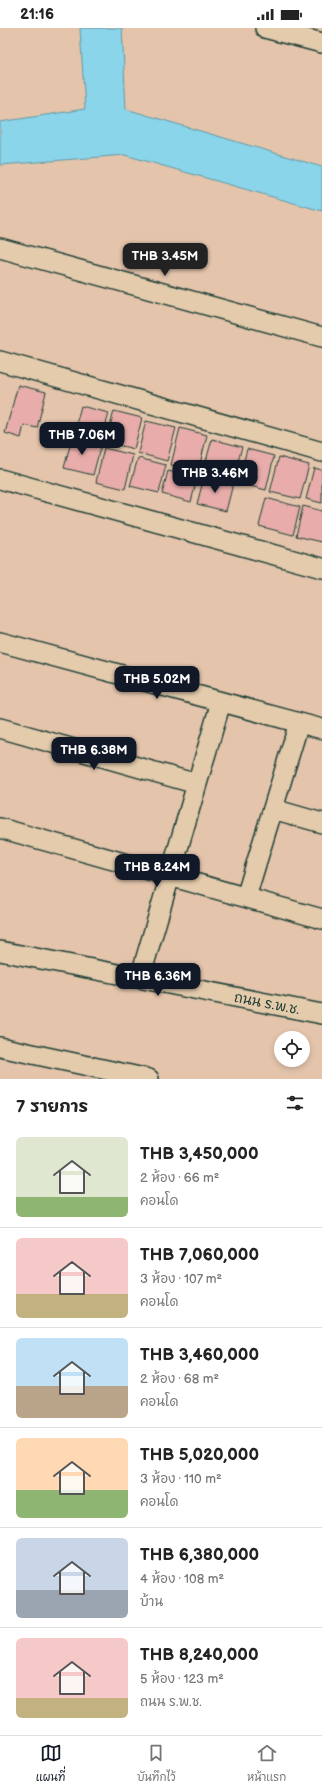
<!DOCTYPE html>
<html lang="th">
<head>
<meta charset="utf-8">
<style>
  body { margin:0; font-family:"Balsamiq Sans","Playpen Sans Thai",sans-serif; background:#f6f6f6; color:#222; height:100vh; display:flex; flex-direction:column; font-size:15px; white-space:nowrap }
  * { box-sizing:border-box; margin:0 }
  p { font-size:13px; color:#767676 }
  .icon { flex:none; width:22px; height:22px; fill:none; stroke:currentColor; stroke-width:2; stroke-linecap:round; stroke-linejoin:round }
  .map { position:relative; height:1051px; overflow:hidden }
  .sheet { display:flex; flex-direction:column; background:#fff; flex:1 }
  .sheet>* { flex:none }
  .controls { position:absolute; left:274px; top:1003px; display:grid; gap:8px }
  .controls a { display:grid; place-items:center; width:36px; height:36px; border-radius:50%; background:#fff; box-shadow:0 2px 6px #0003; font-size:20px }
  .price { position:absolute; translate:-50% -34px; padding:0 9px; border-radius:8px; background:#111827; color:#fff; font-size:13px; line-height:26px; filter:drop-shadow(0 1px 2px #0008) }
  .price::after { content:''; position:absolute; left:50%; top:24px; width:12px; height:9px; margin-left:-6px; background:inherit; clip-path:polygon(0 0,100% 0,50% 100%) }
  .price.active { background:#222; color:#fff }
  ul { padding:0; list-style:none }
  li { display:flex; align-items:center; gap:12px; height:100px; padding:0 16px }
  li+li { border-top:1px solid #e0e0e0 }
  li span { display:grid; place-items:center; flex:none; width:112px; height:80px; border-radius:6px; color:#555 }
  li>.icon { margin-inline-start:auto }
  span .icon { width:48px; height:48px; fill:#fffc; stroke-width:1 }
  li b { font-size:17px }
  h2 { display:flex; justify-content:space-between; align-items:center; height:48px; padding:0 16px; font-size:17px }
  .status { display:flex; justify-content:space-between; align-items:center; height:28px; padding:0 20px; background:#fff; direction:ltr }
  .status svg { height:11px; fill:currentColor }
  .menu { display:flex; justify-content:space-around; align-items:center; height:56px; border-top:1px solid #e0e0e0; background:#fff; font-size:11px; color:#767676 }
  .menu a { display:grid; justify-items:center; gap:2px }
  .menu .active { color:#111827 }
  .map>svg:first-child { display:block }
</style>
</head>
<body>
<div class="status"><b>21:16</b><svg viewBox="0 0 49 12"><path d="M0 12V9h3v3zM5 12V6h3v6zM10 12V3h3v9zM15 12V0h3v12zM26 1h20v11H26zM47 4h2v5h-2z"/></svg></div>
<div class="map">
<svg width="322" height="1051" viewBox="0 0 322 1051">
  <rect width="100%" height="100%" fill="#e4c5ac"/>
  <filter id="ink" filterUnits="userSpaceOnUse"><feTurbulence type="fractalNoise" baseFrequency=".025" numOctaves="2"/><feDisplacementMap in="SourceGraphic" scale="8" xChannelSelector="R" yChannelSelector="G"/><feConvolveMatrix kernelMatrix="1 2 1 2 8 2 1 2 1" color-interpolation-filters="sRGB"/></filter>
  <g filter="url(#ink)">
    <path fill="#8bd5eb" stroke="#6098a2" d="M80,0H122L126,81L322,139V183L125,127L0,137V94L85,81Z"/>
    <path fill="#e8adab" stroke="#1f3d34" d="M18,357L46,364L37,400L24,397L21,410L5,405Z
      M81,378L109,385L102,411L74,404Z
      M114,383L142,390L134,421L106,414Z
      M146,393L176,400L167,433L138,425Z
      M180,400L207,407L198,444L171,437Z
      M72,410L101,417L93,447L64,440Z
      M212,411L242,419L233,451L203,444Z
      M104,420L133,427L125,461L96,454Z
      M247,421L274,428L266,462L238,455Z
      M279,429L309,437L300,471L270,464Z
      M138,430L166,437L159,465L130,458Z
      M314,440L322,442V475L306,471Z
      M168,443L197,450L191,474L162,466Z
      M204,449L233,456L226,483L197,476Z
      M266,470L300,479L293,507L259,498Z
      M303,478L322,483V514L296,508Z"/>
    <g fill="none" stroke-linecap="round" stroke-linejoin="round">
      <defs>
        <path id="minor" d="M265,0L322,15
          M0,220L322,309
          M0,333L322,424
          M0,451L322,540
          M0,614L322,701
          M0,700L197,756
          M273,781L322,795
          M0,800L322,891
          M246,869L299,695
          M0,923L322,986
          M140,950L221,674
          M0,1019L149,1051"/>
      </defs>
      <use href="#minor" stroke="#1f3d34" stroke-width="22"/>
      <use href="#minor" stroke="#e3cbac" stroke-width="19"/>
    </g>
  </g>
  <g text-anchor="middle" stroke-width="3" stroke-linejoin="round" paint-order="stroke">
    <g font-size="14" fill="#1f3d34" stroke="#e3cbac">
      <text transform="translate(267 975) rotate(11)" y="5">ถนน ร.พ.ช.</text>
    </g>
  </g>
</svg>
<div class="controls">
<a><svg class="icon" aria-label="locate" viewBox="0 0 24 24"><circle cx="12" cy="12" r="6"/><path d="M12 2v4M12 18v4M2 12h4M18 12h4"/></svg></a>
</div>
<b class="price active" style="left:165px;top:249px">THB 3.45M</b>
<b class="price" style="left:82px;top:428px">THB 7.06M</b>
<b class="price" style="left:215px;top:466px">THB 3.46M</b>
<b class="price" style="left:157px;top:672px">THB 5.02M</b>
<b class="price" style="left:94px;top:743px">THB 6.38M</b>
<b class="price" style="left:157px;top:860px">THB 8.24M</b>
<b class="price" style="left:158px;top:969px">THB 6.36M</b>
</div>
<section class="sheet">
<h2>7 รายการ<svg class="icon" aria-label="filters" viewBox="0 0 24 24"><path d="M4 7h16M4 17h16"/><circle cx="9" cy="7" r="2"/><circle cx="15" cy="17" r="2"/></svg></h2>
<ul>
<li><span style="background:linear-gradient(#dfe7d0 75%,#8fb573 0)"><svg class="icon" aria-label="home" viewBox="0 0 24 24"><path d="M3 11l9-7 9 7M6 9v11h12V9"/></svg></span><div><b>THB 3,450,000</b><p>2 ห้อง · 66 m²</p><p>คอนโด</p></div></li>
<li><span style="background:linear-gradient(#f6c9c9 70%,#c2b280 0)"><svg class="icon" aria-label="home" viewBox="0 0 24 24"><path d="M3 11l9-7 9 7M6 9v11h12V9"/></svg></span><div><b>THB 7,060,000</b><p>3 ห้อง · 107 m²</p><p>คอนโด</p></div></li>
<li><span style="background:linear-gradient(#bfe0f5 60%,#b9a48a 0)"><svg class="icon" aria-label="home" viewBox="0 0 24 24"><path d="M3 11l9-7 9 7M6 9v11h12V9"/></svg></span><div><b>THB 3,460,000</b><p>2 ห้อง · 68 m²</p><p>คอนโด</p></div></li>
<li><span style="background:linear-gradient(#ffd9b3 65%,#8fb573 0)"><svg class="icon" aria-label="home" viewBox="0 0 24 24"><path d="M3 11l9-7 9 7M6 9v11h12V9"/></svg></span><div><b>THB 5,020,000</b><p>3 ห้อง · 110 m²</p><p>คอนโด</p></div></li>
<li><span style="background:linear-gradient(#c9d6e8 65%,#9aa5b1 0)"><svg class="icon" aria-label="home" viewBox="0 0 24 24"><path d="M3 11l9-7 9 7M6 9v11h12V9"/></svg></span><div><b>THB 6,380,000</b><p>4 ห้อง · 108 m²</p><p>บ้าน</p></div></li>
<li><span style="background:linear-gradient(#f6c9c9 75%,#c2b280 0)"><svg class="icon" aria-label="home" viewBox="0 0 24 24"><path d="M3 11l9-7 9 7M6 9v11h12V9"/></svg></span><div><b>THB 8,240,000</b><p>5 ห้อง · 123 m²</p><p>ถนน ร.พ.ช.</p></div></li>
</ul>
</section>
<nav class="menu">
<a class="active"><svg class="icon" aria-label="map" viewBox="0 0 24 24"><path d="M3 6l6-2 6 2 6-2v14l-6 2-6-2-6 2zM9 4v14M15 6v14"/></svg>แผนที่</a>
<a><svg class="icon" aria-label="saved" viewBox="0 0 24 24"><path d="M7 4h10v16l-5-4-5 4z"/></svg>บันทึกไว้</a>
<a><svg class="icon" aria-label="home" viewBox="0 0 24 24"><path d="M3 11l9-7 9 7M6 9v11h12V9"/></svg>หน้าแรก</a>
</nav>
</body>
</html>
